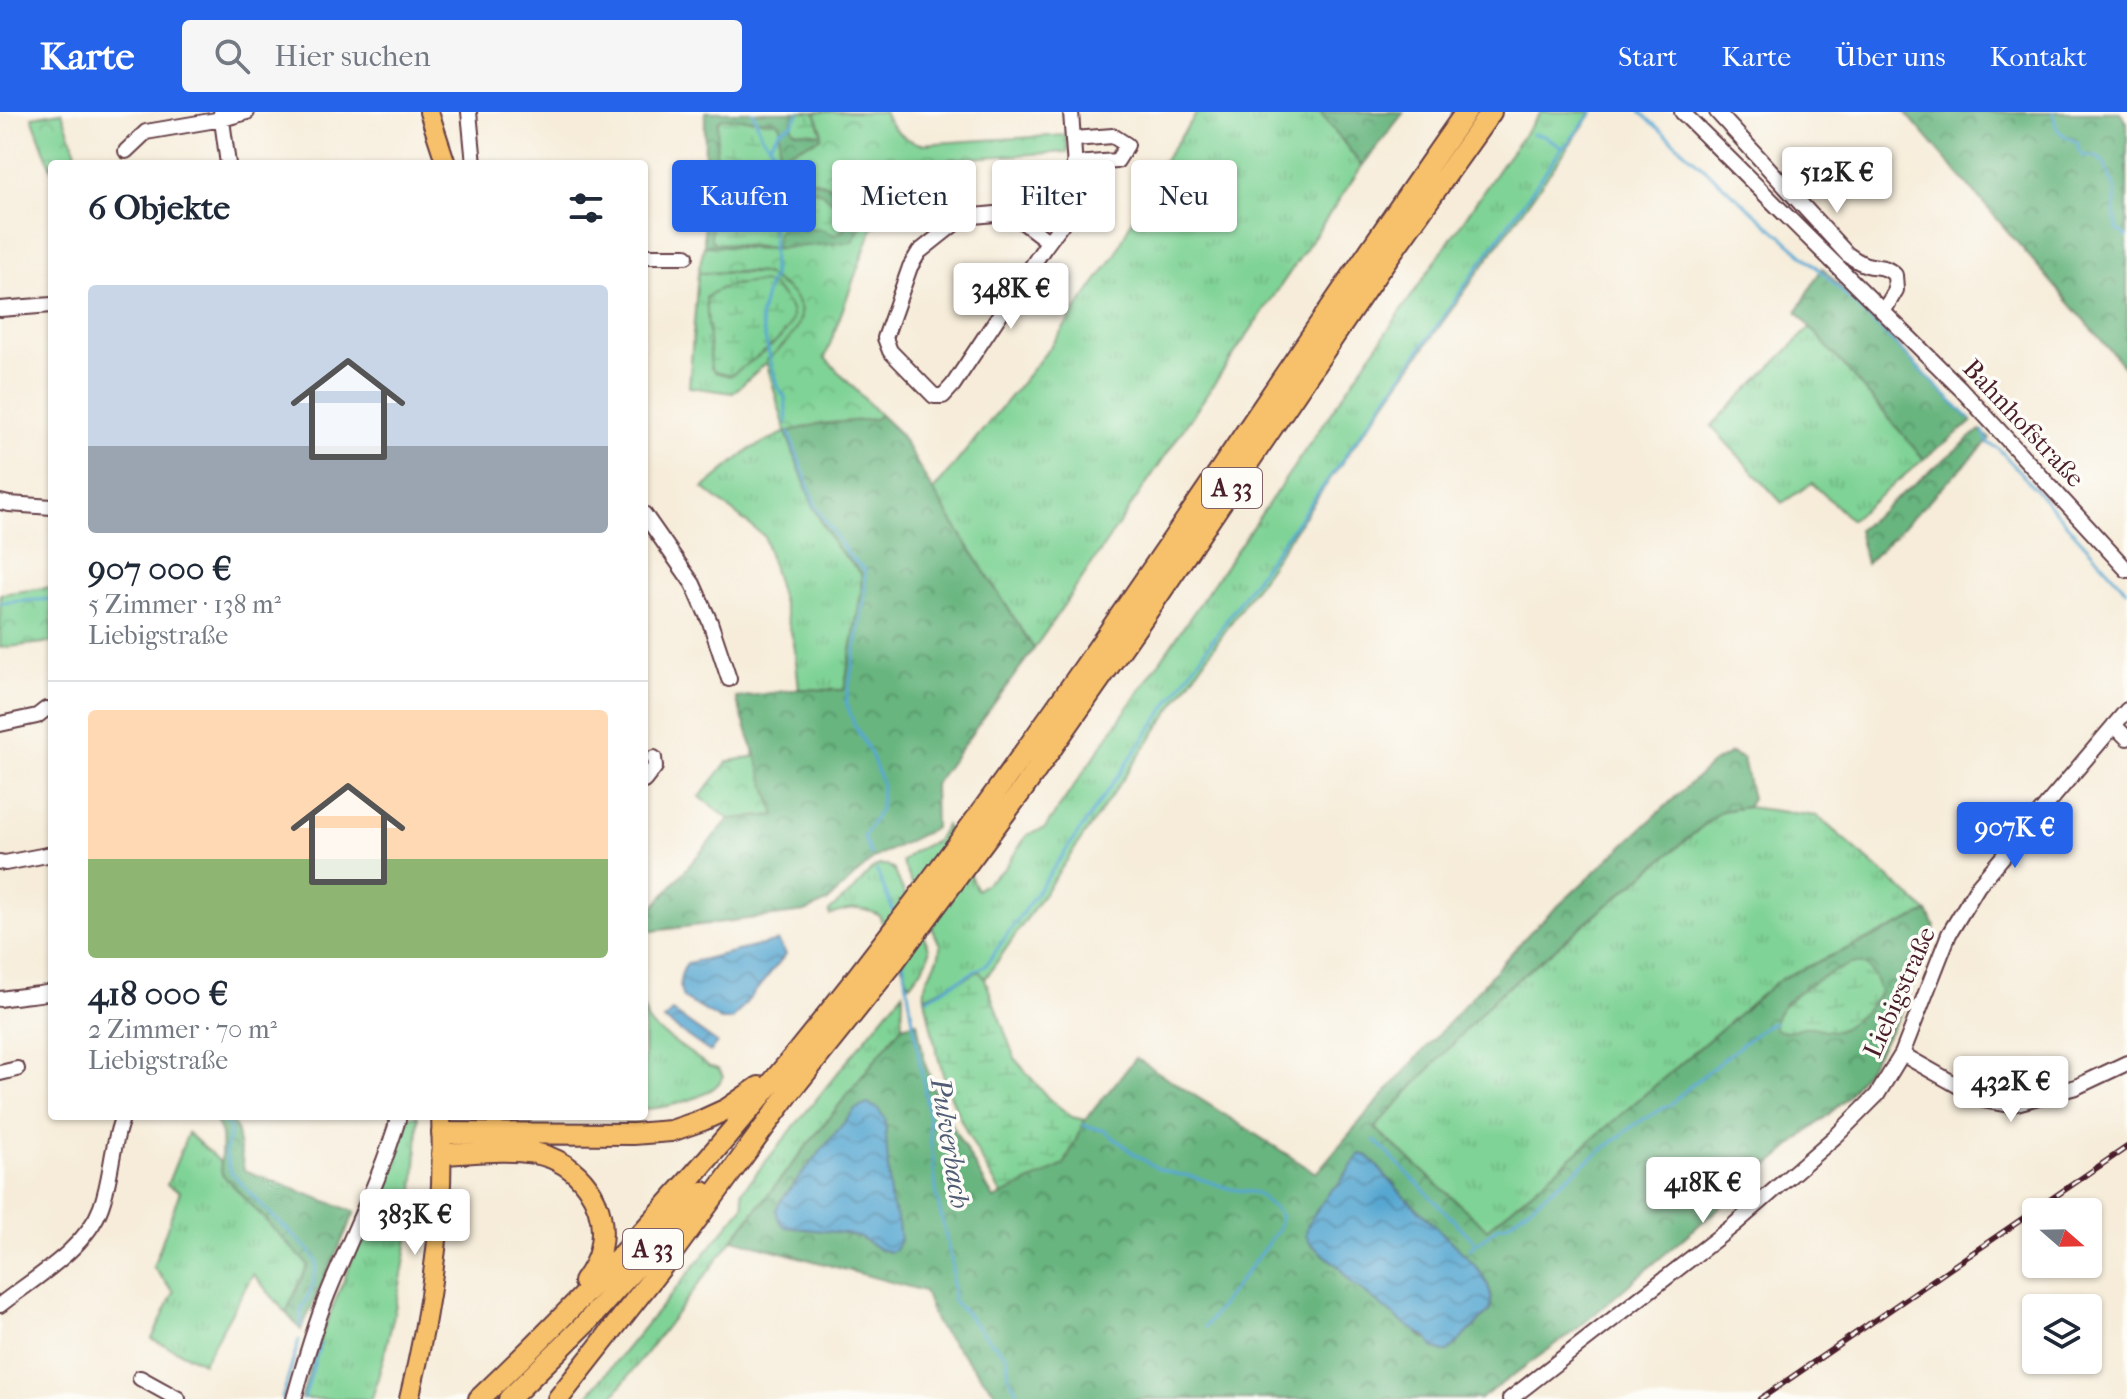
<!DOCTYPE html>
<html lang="de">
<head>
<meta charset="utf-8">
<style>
  body { margin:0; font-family:"IM FELL French Canon",serif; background:#f6f6f7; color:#1f2937; height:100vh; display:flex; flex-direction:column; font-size:30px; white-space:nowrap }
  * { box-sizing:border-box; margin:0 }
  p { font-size:26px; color:#747a83 }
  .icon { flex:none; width:44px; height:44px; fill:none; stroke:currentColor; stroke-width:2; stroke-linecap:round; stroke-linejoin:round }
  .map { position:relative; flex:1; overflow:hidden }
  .panel { position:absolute; left:48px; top:48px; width:600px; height:960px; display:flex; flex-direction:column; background:#fff; border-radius:8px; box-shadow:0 2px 6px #0004 }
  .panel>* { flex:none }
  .hud { position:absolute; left:672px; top:48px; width:760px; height:72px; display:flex; gap:16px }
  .needle { width:52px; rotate:110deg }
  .tools { position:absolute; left:2022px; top:1086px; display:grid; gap:16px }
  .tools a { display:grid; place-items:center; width:80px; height:80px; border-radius:8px; background:#fff; box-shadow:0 2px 6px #0004; font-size:40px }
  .price { position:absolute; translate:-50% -68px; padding:0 18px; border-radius:8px; background:#fff; color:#222; font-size:26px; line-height:52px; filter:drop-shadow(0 2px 4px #0008) }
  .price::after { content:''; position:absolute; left:50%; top:48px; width:24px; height:18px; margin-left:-12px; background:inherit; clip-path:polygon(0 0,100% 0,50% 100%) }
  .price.active { background:#2563eb; color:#fff }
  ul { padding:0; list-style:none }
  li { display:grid; align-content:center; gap:16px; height:424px; padding:0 40px }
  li+li { border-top:2px solid #e0e1e3 }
  li span { display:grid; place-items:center; height:248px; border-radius:8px; color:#555 }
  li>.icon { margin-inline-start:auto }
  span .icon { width:144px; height:144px; fill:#fffc; stroke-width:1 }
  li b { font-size:34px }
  h2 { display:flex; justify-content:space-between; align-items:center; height:96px; padding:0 40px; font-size:34px }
  .tag { padding:0 28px; border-radius:8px; background:#fff; box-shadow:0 2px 6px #0004; font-size:28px; line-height:72px }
  .tag.active { background:#2563eb; color:#fff }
  header { display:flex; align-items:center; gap:48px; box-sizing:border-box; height:112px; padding:0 40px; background:#2563eb; color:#fff }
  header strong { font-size:38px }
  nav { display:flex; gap:44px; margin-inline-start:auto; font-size:28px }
  .search { width:560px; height:72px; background:#f6f6f7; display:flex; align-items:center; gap:20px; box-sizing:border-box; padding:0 28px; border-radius:8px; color:#747a83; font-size:30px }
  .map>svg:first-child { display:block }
</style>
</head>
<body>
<header>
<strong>Karte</strong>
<div class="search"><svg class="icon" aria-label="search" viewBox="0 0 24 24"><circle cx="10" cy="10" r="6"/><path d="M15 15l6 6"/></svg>Hier suchen</div>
<nav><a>Start</a><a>Karte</a><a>Über uns</a><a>Kontakt</a></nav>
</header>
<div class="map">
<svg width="2127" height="1287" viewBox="0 0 2127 1287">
  <defs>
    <pattern id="grass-tufts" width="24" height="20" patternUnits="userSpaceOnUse" patternTransform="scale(2)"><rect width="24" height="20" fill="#7fd396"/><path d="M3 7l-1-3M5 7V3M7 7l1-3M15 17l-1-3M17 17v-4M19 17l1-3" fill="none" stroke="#6fb581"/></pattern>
    <pattern id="forest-crowns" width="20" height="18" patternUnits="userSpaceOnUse" patternTransform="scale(2)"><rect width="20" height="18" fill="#67b57f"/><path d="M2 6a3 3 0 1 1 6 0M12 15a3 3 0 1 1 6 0" fill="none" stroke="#579368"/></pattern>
    <pattern id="wetland-marsh" width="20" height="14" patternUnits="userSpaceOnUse" patternTransform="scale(2)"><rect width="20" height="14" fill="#7fd396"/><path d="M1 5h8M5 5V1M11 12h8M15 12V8" fill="none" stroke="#6fb581"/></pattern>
    <pattern id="park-crowns" width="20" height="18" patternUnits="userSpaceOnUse" patternTransform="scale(2)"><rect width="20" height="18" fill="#7fd396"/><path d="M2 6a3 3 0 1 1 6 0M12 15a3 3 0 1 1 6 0" fill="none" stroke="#6fb581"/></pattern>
    <pattern id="water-waves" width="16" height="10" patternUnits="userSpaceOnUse" patternTransform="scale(2)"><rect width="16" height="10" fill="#57a7d1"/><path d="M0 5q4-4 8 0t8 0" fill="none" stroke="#4a87aa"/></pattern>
  </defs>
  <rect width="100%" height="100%" fill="#fdfcf7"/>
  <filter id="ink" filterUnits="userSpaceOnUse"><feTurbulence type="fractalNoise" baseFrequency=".0125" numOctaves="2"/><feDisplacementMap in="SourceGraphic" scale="16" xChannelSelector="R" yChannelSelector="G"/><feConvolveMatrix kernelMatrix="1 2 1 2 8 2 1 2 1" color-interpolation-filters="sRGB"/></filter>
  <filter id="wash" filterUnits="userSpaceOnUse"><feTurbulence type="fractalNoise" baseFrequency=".006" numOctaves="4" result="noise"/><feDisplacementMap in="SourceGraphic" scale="32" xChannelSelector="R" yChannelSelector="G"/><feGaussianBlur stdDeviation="1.8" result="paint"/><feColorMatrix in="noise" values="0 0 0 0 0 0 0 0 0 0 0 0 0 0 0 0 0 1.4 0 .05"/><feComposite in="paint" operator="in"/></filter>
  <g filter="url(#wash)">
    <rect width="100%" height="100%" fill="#f6ecd9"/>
    <path fill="url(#grass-tufts)" stroke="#647960" stroke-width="2" d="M1198,0H1320L1362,54L1034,537L933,379L1048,238L1116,142L1150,68Z
      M1541,0H1593L1321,380L985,867L978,859L925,885C922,861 941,855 940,833L902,750L912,740L937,728L946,713L977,778L1005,756L1027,723L1045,716L1505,48Z
      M698,161H764L795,183L801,197L799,211L792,227L733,281L689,275Z
      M1811,215L1924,347L1851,408L1812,371L1782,391L1711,314Z
      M786,320L814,396L835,434L861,461V482L844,579L799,577L794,531L764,424L703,376L750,337Z
      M1747,695L1817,704L1928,800L1780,867L1486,1118L1374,1016L1495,886L1721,699Z
      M879,753H887L894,758L929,836C931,849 918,861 910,872L879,803C858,794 852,796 830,803L829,799L854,778L871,758Z
      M903,880L902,914L733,1127L611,1287H585L744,1094L742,1079Z
      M644,894L647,907L652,914L710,955C717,955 720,958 723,965C713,986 666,996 644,997Z
      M408,1004H418C417,1100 399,1196 372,1287H301L315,1238L401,1029Z
      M188,1021L220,1050L222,1062L308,1153L286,1201L253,1162L203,1251L152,1227L174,1180L153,1155L180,1079L167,1073Z"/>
    <path fill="url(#forest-crowns)" stroke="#586a55" stroke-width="2" fill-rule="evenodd" d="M705,0H795L792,6V16L796,19L822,22L821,26L783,42L785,59L828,73L867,106L852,131L771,137L704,134Z
      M1320,0H1404L1362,54Z
      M1905,0H2120L2127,10V258Z
      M1822,156L1972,310L1924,347L1797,200Z
      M880,303L900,322L933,379L1034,537L934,673L935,716L874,746L827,790L805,800L644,820V806L729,707L775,703L736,586L799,577L844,578L861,482V461L835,434L814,396L786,320L818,312L874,307Z
      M1980,318L1990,327L1866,452L1858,418Z
      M1731,641L1743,647L1752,687L1747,695L1721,699L1495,886L1375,1016L1487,1117L1780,867L1928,800L1935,814L1903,897L1871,951L1844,989L1577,1217L1480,1287H1001L936,1212L924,1179L733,1127L902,914L917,910L925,952L940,993L994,1087L1064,1053L1085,1008L1136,946L1316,1061L1363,1006L1530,820L1710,653ZM1360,1042L1368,1044L1401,1081L1469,1147C1482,1161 1497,1180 1489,1200L1433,1235L1428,1227H1424L1414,1217L1350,1169L1338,1154L1310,1131L1331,1078L1338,1073Z
      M212,1004H226L236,1015L244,1058L355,1100L301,1218L286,1201L308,1153L222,1062C218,1041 228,1022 212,1004Z"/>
    <path fill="url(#wetland-marsh)" stroke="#647960" stroke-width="2" d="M795,0H815L822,22L796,19L792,16V6Z
      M722,6L776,9L780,13L778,60L782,65L822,81L847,102C848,111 844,119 835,123L820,117H780L777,122L776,133L774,136L715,131L711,127L718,10Z
      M760,170C773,172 776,177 784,187C788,192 792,197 792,204C792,226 746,252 730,264L715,260L711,256L706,186C720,172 741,172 760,170Z
      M1854,851C1872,851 1874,864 1880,879C1877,890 1846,918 1835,919C1825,920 1814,913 1804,915C1793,917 1784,923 1774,916C1774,886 1830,860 1854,851Z
      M979,859L985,867L1015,947L1048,986L1072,1005L1085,1008L1064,1053L1002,1083C983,1051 963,1017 950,982C938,952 931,917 925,885Z"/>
    <path fill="url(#park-crowns)" stroke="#647960" stroke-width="2" d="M62,0L80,52H52V59L32,5Z
      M815,0H884C892,18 902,26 920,32L1066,23L1068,40L949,47L872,117L825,246L880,303L874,307L818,312L786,320L766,249C791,227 821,202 783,174C776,170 769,163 762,161C744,158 716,161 698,161L704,134L771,137L852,130L866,106L828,73L785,59L783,42L821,26L822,18Z
      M52,475V530L0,536V482Z
      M756,644L775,703L729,707L700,685L727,650Z"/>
    <path fill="url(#water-waves)" stroke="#50637e" stroke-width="2" d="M778,829L786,842L732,908H721L683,886C678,874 679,861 688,851Z
      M672,899L717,931L710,940L664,908Z
      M868,992L878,997L885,1007L890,1085L898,1111L900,1128L895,1138L890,1140L879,1137L860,1125L844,1121L785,1115L779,1108L776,1098L781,1088L855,997Z
      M1360,1042L1368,1044L1401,1081L1469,1147C1482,1161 1497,1180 1489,1200L1448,1240H1443L1433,1235L1428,1227L1403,1211L1350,1169L1338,1154L1310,1131L1306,1123L1308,1111L1331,1078L1338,1073Z"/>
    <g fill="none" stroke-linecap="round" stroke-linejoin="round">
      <path stroke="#57a7d1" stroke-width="3" d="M753,0L762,24L776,40L772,79L773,165L769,171L760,206L777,274L785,285L787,311
        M1640,0L1823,161L1970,307
        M2054,0C2055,22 2061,21 2078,31V37L2083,44H2096L2103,50L2115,76V103L2117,117L2127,125
        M1532,22L1545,24L1562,36
        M769,33L780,18L792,12L799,0
        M1983,319L1988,331L1999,337L2127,479
        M789,321L816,395L850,445L865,458V483L846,590L854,612L871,642L882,672L880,697L864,725L871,743
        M0,491L52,487
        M877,759C882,774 890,787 894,803
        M903,849L927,993L937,1086L952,1152L953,1190L964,1199L984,1223L1007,1244L1009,1266L1022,1287
        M927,886L986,853L1263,456L1336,357L1562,36L1569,30L1592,0
        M220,1004L230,1016V1020L225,1041L231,1060L262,1094L310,1139L317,1149L313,1174L301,1199L302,1214
        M1084,1013L1105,1019L1136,1043L1158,1057L1176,1062L1191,1064L1231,1077L1257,1081L1277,1099L1281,1105L1278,1118L1205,1215
        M1375,1028L1476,1131
        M1470,1137L1499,1114L1507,1112L1637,1011L1671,992L1689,975L1765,914L1774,911
        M282,1287L299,1228
        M304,1287L320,1232"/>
    </g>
  </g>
  <g filter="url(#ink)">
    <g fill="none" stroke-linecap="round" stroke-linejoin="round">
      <defs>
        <path id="minor" d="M469,0L474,52
          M1682,0L1960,276L2127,458
          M1717,0L1847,142C1854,147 1859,151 1867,153C1878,156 1885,153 1895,163L1896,178L1883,200
          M221,1L228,52
          M1073,27L1113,24L1127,33L1117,49L1074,52
          M126,39L146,20L222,7L247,0
          M1048,129L1015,104L1006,101L963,105L919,140L910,155L885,226L890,239L934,284H943L953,273L1044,136L1075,94L1077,84L1071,0
          M644,144H686
          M0,197L52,193
          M0,390L9,392L52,395
          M644,402L693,472L710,510L729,567
          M0,612L37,604L46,597
          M2114,613L2127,626
          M644,669L655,655L654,646
          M0,750L5,751L52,742
          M0,887C18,884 35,883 52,880
          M1902,942L1983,988L2009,993L2076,975L2127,951
          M0,961L17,957
          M0,1193C34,1166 86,1137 101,1095C112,1065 111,1033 123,1004
          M140,1266L178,1287
          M294,1287C304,1251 314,1216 328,1181C352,1122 381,1066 399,1004
          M1510,1287L1734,1113L1837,1023L1877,983L1902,942L1949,822L1978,774L2127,598"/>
        <path id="major" d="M429,0L446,52
          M409,1287C432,1194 445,1100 441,1004"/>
        <path id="highway" d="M442,1021L633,1022L671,1019L703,1008L727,997L759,975
          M442,1042C472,1041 504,1036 534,1041C579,1049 610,1092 600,1137C598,1149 591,1160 584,1170
          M479,1287C874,913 1155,441 1466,0
          M509,1287L586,1211L703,1080
          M558,1287L670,1144L790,980L890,855L1023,677L1149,497L1379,158L1491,0"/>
      </defs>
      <use href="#minor" stroke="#643e45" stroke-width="18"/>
      <use href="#major" stroke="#643e45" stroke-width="22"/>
      <use href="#highway" stroke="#643e45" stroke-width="24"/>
      <use href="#minor" stroke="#fff" stroke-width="14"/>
      <use href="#major" stroke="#f7c06b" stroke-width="18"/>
      <use href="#highway" stroke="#f7c06b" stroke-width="20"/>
      <defs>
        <path id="rail" d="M1760,1287L2127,1035"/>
      </defs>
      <use href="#rail" stroke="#4a1f2b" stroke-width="6"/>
      <use href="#rail" stroke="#fdfcf7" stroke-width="3" stroke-dasharray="9" stroke-linecap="butt"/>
    </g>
  </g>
  <g text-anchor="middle" stroke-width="7" stroke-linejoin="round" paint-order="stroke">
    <g fill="#fdfcf7" stroke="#806168" stroke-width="2">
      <rect x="1202" y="356" width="60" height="40" rx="6"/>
      <rect x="623" y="1117" width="60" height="40" rx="6"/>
    </g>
    <g font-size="24" font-weight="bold" fill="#4a1f2b">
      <text x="1232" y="384">A 33</text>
      <text x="653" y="1145">A 33</text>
    </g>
    <g font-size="26" fill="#4a1f2b" stroke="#fdfcf7">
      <text transform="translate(2024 311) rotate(47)" y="9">Bahnhofstraße</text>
      <text transform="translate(1899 880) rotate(-66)" y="9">Liebigstraße</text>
    </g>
    <g font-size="28" font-style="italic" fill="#505c76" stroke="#fdfcf7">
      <text transform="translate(951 1031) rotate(81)" y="10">Pulverbach</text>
    </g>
  </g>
</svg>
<div class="tools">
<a><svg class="needle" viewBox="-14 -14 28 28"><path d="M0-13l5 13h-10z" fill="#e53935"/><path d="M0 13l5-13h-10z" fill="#747a83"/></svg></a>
<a><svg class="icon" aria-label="layers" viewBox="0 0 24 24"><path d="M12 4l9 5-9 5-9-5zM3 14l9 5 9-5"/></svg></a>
</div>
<b class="price" style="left:1837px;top:103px">512K €</b>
<b class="price" style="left:1011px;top:219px">348K €</b>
<b class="price active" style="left:2015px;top:758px">907K €</b>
<b class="price" style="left:2011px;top:1012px">432K €</b>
<b class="price" style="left:1703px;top:1113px">418K €</b>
<b class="price" style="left:415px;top:1145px">383K €</b>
<div class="hud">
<a class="tag active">Kaufen</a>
<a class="tag">Mieten</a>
<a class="tag">Filter</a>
<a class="tag">Neu</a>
</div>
<section class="panel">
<h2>6 Objekte<svg class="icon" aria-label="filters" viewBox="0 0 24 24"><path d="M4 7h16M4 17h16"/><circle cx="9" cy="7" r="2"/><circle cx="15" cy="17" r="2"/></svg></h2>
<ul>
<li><span style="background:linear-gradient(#c9d6e8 65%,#9aa5b1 0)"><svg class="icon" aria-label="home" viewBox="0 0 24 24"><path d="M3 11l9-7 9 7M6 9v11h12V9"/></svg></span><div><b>907 000 €</b><p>5 Zimmer · 138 m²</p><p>Liebigstraße</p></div></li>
<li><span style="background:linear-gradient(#ffd9b3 60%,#8fb573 0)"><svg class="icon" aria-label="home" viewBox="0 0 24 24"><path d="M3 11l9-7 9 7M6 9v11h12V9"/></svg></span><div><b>418 000 €</b><p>2 Zimmer · 70 m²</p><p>Liebigstraße</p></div></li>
</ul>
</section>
</div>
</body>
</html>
